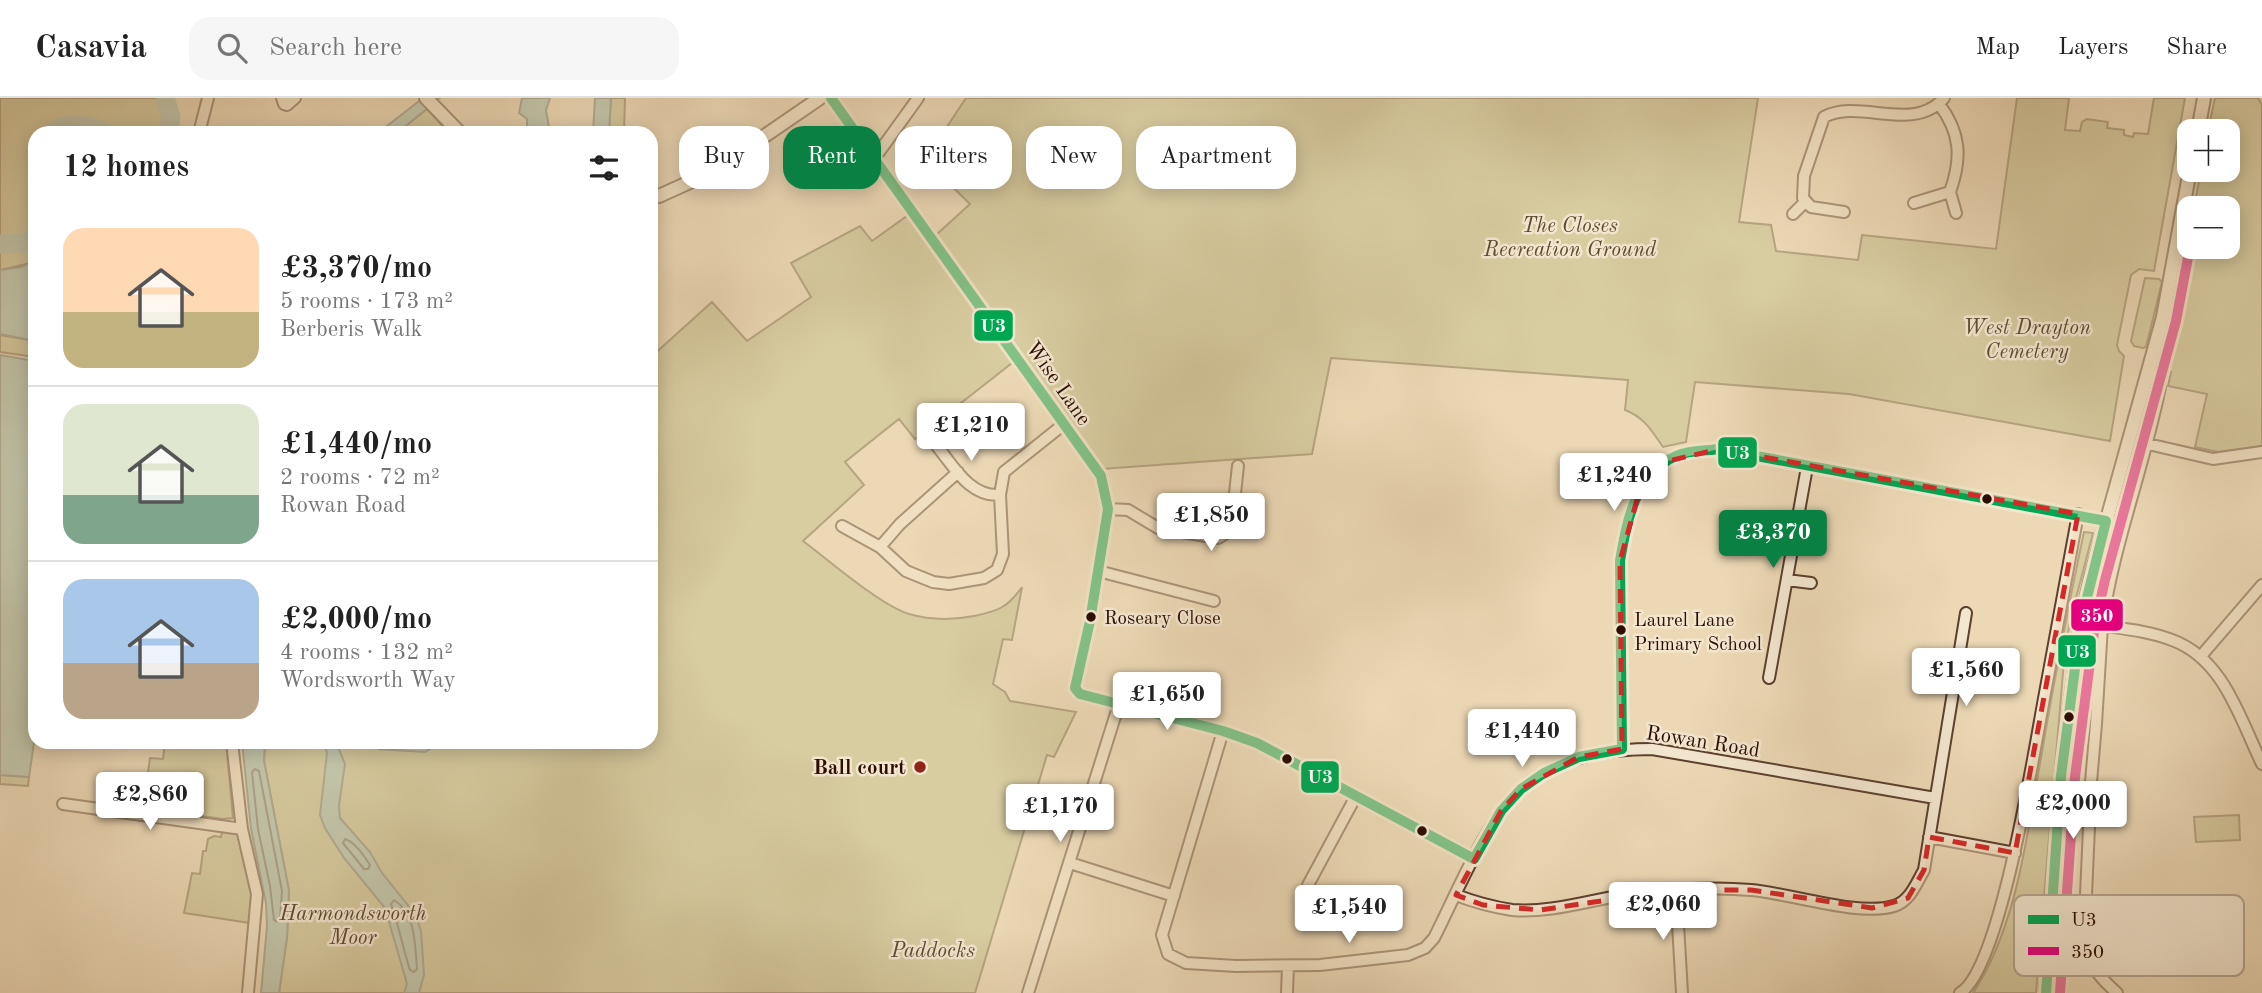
<!DOCTYPE html>
<html lang="en">
<head>
<meta charset="utf-8">
<style>
  body { margin:0; font-family:"Old Standard TT",serif; background:#f6f6f6; color:#222; height:100vh; display:flex; flex-direction:column; font-size:26px; white-space:nowrap }
  * { box-sizing:border-box; margin:0 }
  p { font-size:23px; color:#767676 }
  .icon { flex:none; width:38px; height:38px; fill:none; stroke:currentColor; stroke-width:2; stroke-linecap:round; stroke-linejoin:round }
  .map { position:relative; flex:1; overflow:hidden }
  .panel { position:absolute; left:28px; top:28px; width:630px; height:623px; display:flex; flex-direction:column; background:#fff; border-radius:21px; box-shadow:0 4px 18px #0003 }
  .panel>* { flex:none }
  .hud { position:absolute; left:679px; top:28px; width:665px; height:63px; display:flex; gap:14px }
  .controls { position:absolute; left:2177px; top:21px; display:grid; gap:14px }
  .controls a { display:grid; place-items:center; width:63px; height:63px; border-radius:14px; background:#fff; box-shadow:0 4px 18px #0003; font-size:35px }
  .price { position:absolute; translate:-50% -60px; padding:0 16px; border-radius:7px; background:#fff; color:#222; font-size:23px; line-height:46px; filter:drop-shadow(0 2px 4px #0008) }
  .price::after { content:''; position:absolute; left:50%; top:42px; width:21px; height:16px; margin-left:-10px; background:inherit; clip-path:polygon(0 0,100% 0,50% 100%) }
  .price.current { background:#0b8043; color:#fff }
  ul { padding:0; list-style:none }
  li { display:flex; align-items:center; gap:21px; height:175px; padding:0 35px }
  li+li { border-top:2px solid #e0e0e0 }
  li span { display:grid; place-items:center; flex:none; width:196px; height:140px; border-radius:21px; color:#555 }
  li>.icon { margin-inline-start:auto }
  span .icon { width:84px; height:84px; fill:#fffc; stroke-width:1 }
  li b { font-size:30px }
  h2 { display:flex; justify-content:space-between; align-items:center; height:84px; padding:0 35px; font-size:30px }
  .chip { padding:0 24px; border-radius:21px; background:#fff; box-shadow:0 4px 18px #0003; font-size:24px; line-height:63px }
  .chip.current { background:#0b8043; color:#fff }
  header { display:flex; align-items:center; gap:42px; box-sizing:border-box; height:98px; padding:0 35px; background:#fff; border-bottom:2px solid #e0e0e0 }
  header strong { font-size:33px }
  nav { display:flex; gap:38px; margin-inline-start:auto; font-size:24px }
  .search { width:490px; height:63px; background:#f6f6f6; display:flex; align-items:center; gap:18px; box-sizing:border-box; padding:0 24px; border-radius:21px; color:#767676; font-size:26px }
  .map>svg:first-child { display:block }
</style>
</head>
<body>
<header>
<strong>Casavia</strong>
<div class="search"><svg class="icon" aria-label="search" viewBox="0 0 24 24"><circle cx="10" cy="10" r="6"/><path d="M15 15l6 6"/></svg>Search here</div>
<nav><a>Map</a><a>Layers</a><a>Share</a></nav>
</header>
<div class="map">
<svg width="2262" height="895" viewBox="0 0 2262 895">
  <rect width="100%" height="100%" fill="#ecd8b5"/>
  <filter id="stains"><feTurbulence type="fractalNoise" baseFrequency=".00286" numOctaves="4"/><feColorMatrix values="0 0 0 0 .2 0 0 0 0 .09 0 0 0 0 .02 0 0 0 .5 -.17"/></filter>
  <radialGradient id="worn" r=".72"><stop offset=".6" stop-color="#630" stop-opacity="0"/><stop offset="1" stop-color="#630" stop-opacity=".3"/></radialGradient>
  <path fill="#bebc89" stroke="#756545" stroke-width="2" d="M0,0H163L168,31L166,35C149,35 127,39 110,34C99,31 90,26 78,25C61,25 50,35 35,35V133L29,138L0,143Z
    M611,0H625L624,35H609Z
    M966,0H1758L1739,124L1771,127L1776,153L1858,162L1862,137L1996,151L2017,0H2069L2065,32L2080,33L2082,24L2087,21L2108,24L2107,30L2124,32V37L2133,39L2134,35L2148,36L2154,0H2185L2154,173L2139,171L2131,177L2117,247L2119,253L2124,258L2110,343L1849,296L1695,284L1686,344L1663,349C1652,333 1644,319 1625,312L1628,282L1331,260L1312,356L1101,371L935,138L970,106L925,62Z
    M2215,0H2258L2262,7V348L2218,354L2195,349L2207,296L2168,288L2171,274L2164,270L2189,134V149H2228V110H2194L2201,72H2228V33H2208Z
    M427,11L449,35H397Z
    M907,118L965,197L1012,265L915,341L899,321L845,364L864,387L803,443C830,463 880,507 909,516C930,522 953,522 974,518C998,513 1007,510 1022,489L1012,542L1003,541L993,586L1005,594L1010,603L1076,614L1054,659L1047,657L975,895H279L287,839L289,793L264,663L265,644H651V259L712,204L747,243L811,199L791,165L860,128L872,143Z
    M35,140V162L31,165L0,172V148L26,147Z
    M2145,180L2159,181L2162,184L2146,249L2143,250L2134,248L2131,243Z
    M0,237L35,243V259L0,254Z
    M2084,434L2093,435L2070,523L2064,563L2036,895H1973C2017,829 2027,736 2041,660C2054,584 2068,509 2084,434Z
    M165,644H226L233,720L223,721L143,710L150,660L163,661Z
    M0,677L29,679L28,688L0,686Z
    M2239,717L2240,742L2196,744L2194,719Z
    M222,734L237,735L251,795L250,825L184,815L192,775L200,776L203,753H206L208,741L214,738L221,739Z"/>
  <path fill="#99baad" stroke="#6d7568" stroke-width="2" d="M423,0H440L397,35H378Z
    M522,0H550L546,12L550,35H542L527,29V21L519,15Z
    M595,0H611L609,35H593Z
    M35,162V243L0,236V172L21,169Z
    M0,257L35,263V638L29,679L0,677Z
    M242,644H265L264,663L289,793L287,839L279,895H261L267,828L266,805L251,731Z
    M323,644H336L345,666L339,707L340,720L370,754L382,775L415,816L421,833L424,877L419,895H404L407,886L385,810L344,760L325,730L320,717L327,655Z
    M378,644H441L425,654L379,651Z"/>
  <g fill="none" stroke-linecap="round" stroke-linejoin="round">
    <path stroke="#626457" stroke-width="2" d="M255,671L259,673L282,793L280,821L278,824L274,822L270,788L258,731L252,674Z
      M345,741C355,744 364,758 370,767L368,771H364L343,745Z
      M394,802C416,815 415,848 417,871L414,874L410,872C403,851 399,828 391,806Z"/>
    <path stroke="#99baad" stroke-width="19" d="M165,0L171,18L169,35
      M51,35C67,22 90,27 107,35
      M0,146L25,145L35,137"/>
    <defs>
      <path id="minor" d="M282,0L284,6L287,7L295,0
        M831,0L1101,378L1108,411L1090,523L1075,590L1080,596L1085,598L1223,633L1257,645L1474,761
        M199,35L208,0
        M874,61L918,0
        M1950,94L1956,115
        M1914,105L1950,94C1962,60 1961,35 1939,6
        M1844,114L1811,109L1803,100L1804,78L1824,19C1860,0 1913,36 1944,0
        M1793,116L1805,104
        M2148,346L2213,361L2262,354
        M937,348C954,369 970,399 1000,397
        M1108,411L1128,412L1158,430L1218,440L1231,432L1238,368
        M842,428L880,449L906,473L933,484L949,486L984,480L997,472L1003,456L1000,397L1004,374L1064,326
        M880,449L900,426L958,374
        M1098,473L1214,503
        M1787,482L1811,485
        M2081,524C2111,530 2144,531 2172,542C2224,561 2240,621 2262,666
        M2201,558L2262,487
        M1769,580L1807,369
        M1223,633L1162,837L1168,856L1186,865L1203,866L1236,868L1320,867L1408,857L1425,850L1434,840C1455,799 1487,720 1521,691C1557,659 1606,651 1652,651L1935,700
        M232,644L242,731L257,796L248,895
        M1622,651L1620,463C1626,425 1634,374 1676,358C1688,353 1705,353 1719,351L2106,423
        M63,706L242,731
        M1929,739L2015,755
        M1070,765L1174,798
        M1308,787L1356,698
        M1676,792L1682,895
        M1456,797C1474,804 1493,809 1512,812C1548,815 1583,804 1618,798C1661,792 1708,788 1751,792C1789,795 1859,819 1894,808C1910,803 1916,786 1924,772L1966,515
        M1028,895L1119,606
        M1287,895L1288,868
        M1960,895C2001,871 2035,647 2045,595C2056,535 2067,476 2078,416
        M2117,895C2100,880 2087,865 2084,842L2091,684L2096,626L2102,528C2113,447 2144,370 2160,289L2156,281L2147,277"/>
      <path id="tertiary" d="M426,0L460,35
        M2198,33L2204,0
        M651,99L659,98L712,74L820,0
        M2046,895L2061,678L2081,524L2091,479L2163,219L2190,72"/>
    </defs>
    <use href="#minor" stroke="#5c402e" stroke-width="14"/>
    <use href="#tertiary" stroke="#5c402e" stroke-width="16"/>
    <use href="#minor" stroke="#f3e6cf" stroke-width="10"/>
    <use href="#tertiary" stroke="#f3e6cf" stroke-width="12"/>
    <defs>
      <path id="bus-1" d="M831,0L1101,378L1108,411L1090,523L1075,590L1080,596L1223,633L1257,645L1474,761
        M1622,651L1620,463C1627,423 1635,376 1676,358C1689,352 1705,353 1719,351L2106,423
        M1474,761L1501,713L1521,691L1544,675L1579,659L1622,651
        M2046,895L2061,678L2081,524L2106,423"/>
      <path id="bus-2" d="M2060,895L2075,679L2095,526L2105,482L2176,223L2190,149"/>
    </defs>
    <use href="#bus-1" stroke="#f3e6cf" stroke-width="16"/>
    <use href="#bus-2" stroke="#f3e6cf" stroke-width="16"/>
    <use href="#bus-1" stroke="#00a651" stroke-width="10"/>
    <use href="#bus-2" stroke="#e5007d" stroke-width="10"/>
  </g>
  <path d="M0 0H2262V895H0ZM1719,351L2078,416L2015,755L1929,739L1924,772L1908,800L1872,810L1751,792H1676L1540,812L1483,807L1456,797L1501,713L1521,691L1579,659L1622,651L1620,463L1640,391L1664,364Z" fill="#ecd8b5" fill-opacity=".55" fill-rule="evenodd"/>
  <path fill="none" stroke="#d62828" stroke-width="5" stroke-dasharray="14 9" stroke-linejoin="round" d="M1719,351L2078,416L2015,755L1929,739L1924,772L1908,800L1872,810L1751,792H1676L1540,812L1483,807L1456,797L1501,713L1521,691L1579,659L1622,651L1620,463L1640,391L1664,364Z"/>
  <g fill="#2c0e01" stroke="#f3e6cf" stroke-width="2.5">
    <circle cx="1987" cy="401" r="6"/>
    <circle cx="1091" cy="519" r="6"/>
    <circle cx="1621" cy="532" r="6"/>
    <circle cx="2069" cy="619" r="6"/>
    <circle cx="1287" cy="661" r="6"/>
    <circle cx="1422" cy="733" r="6"/>
  </g>
  <circle fill="#8f2418" stroke="#f3e6cf" stroke-width="2.5" cx="920" cy="669" r="7"/>
  <g text-anchor="middle" stroke-width="5" stroke-linejoin="round" paint-order="stroke">
    <g font-size="19" fill="#2c0e01" stroke="#f3e6cf" text-anchor="start">
      <text x="1104" y="526">Roseary Close</text>
      <text x="1634" y="528">Laurel Lane<tspan x="1634" dy="24">Primary School</tspan></text>
    </g>
    <g font-size="21" font-style="italic" fill="#5f4b31" stroke="#f3e6cf">
      <text x="1570" y="134">The Closes<tspan x="1570" dy="24">Recreation Ground</tspan></text>
      <text x="2027" y="236">West Drayton<tspan x="2027" dy="24">Cemetery</tspan></text>
      <text x="353" y="822">Harmondsworth<tspan x="353" dy="24">Moor</tspan></text>
      <text x="933" y="859">Paddocks</text>
    </g>
    <g font-size="21" fill="#2c0e01" stroke="#f3e6cf">
      <text transform="translate(1059 285) rotate(55)" y="7">Wise Lane</text>
      <text transform="translate(1703 643) rotate(9)" y="7">Rowan Road</text>
    </g>
    <g font-size="21" font-weight="bold" fill="#2c0e01" stroke="#f3e6cf" text-anchor="end">
      <text x="906" y="676">Ball court</text>
    </g>
  </g>
  <rect x="2014" y="797" width="230" height="81" rx="10" fill="#f3e6cf" stroke="#b7a591" stroke-width="2"/>
  <rect x="2028" y="817" width="31" height="9" fill="#00a651"/>
  <rect x="2028" y="849" width="31" height="8" fill="#e5007d"/>
  <g font-size="19" fill="#2c0e01">
    <text x="2071" y="828">U3</text>
    <text x="2071" y="860">350</text>
  </g>
  <g stroke="#f3e6cf" stroke-width="2.5">
    <rect x="973" y="211" width="41" height="33" rx="7" fill="#00a651"/>
    <rect x="1717" y="338" width="41" height="33" rx="7" fill="#00a651"/>
    <rect x="2070" y="500" width="54" height="34" rx="7" fill="#e5007d"/>
    <rect x="2057" y="536" width="40" height="34" rx="7" fill="#00a651"/>
    <rect x="1300" y="662" width="40" height="34" rx="7" fill="#00a651"/>
  </g>
  <g font-size="19" text-anchor="middle" font-weight="bold" fill="#fff">
    <text x="993" y="234">U3</text>
    <text x="1737" y="361">U3</text>
    <text x="2097" y="524">350</text>
    <text x="2077" y="560">U3</text>
    <text x="1320" y="685">U3</text>
  </g>
  <rect width="100%" height="100%" filter="url(#stains)"/>
  <rect width="100%" height="100%" fill="url(#worn)"/>
</svg>
<div class="controls">
<a>+</a>
<a>−</a>
</div>
<b class="price" style="left:971px;top:365px">£1,210</b>
<b class="price" style="left:1614px;top:415px">£1,240</b>
<b class="price" style="left:1211px;top:455px">£1,850</b>
<b class="price current" style="left:1773px;top:472px">£3,370</b>
<b class="price" style="left:1966px;top:610px">£1,560</b>
<b class="price" style="left:1167px;top:634px">£1,650</b>
<b class="price" style="left:1522px;top:671px">£1,440</b>
<b class="price" style="left:150px;top:734px">£2,860</b>
<b class="price" style="left:2073px;top:743px">£2,000</b>
<b class="price" style="left:1060px;top:746px">£1,170</b>
<b class="price" style="left:1663px;top:844px">£2,060</b>
<b class="price" style="left:1349px;top:847px">£1,540</b>
<div class="hud">
<a class="chip">Buy</a>
<a class="chip current">Rent</a>
<a class="chip">Filters</a>
<a class="chip">New</a>
<a class="chip">Apartment</a>
</div>
<section class="panel">
<h2>12 homes<svg class="icon" aria-label="filters" viewBox="0 0 24 24"><path d="M4 7h16M4 17h16"/><circle cx="9" cy="7" r="2"/><circle cx="15" cy="17" r="2"/></svg></h2>
<ul>
<li><span style="background:linear-gradient(#ffd9b3 60%,#c2b280 0)"><svg class="icon" aria-label="home" viewBox="0 0 24 24"><path d="M3 11l9-7 9 7M6 9v11h12V9"/></svg></span><div><b>£3,370/mo</b><p>5 rooms · 173 m²</p><p>Berberis Walk</p></div></li>
<li><span style="background:linear-gradient(#dfe7d0 65%,#7fa58c 0)"><svg class="icon" aria-label="home" viewBox="0 0 24 24"><path d="M3 11l9-7 9 7M6 9v11h12V9"/></svg></span><div><b>£1,440/mo</b><p>2 rooms · 72 m²</p><p>Rowan Road</p></div></li>
<li><span style="background:linear-gradient(#a9c7e8 60%,#b9a48a 0)"><svg class="icon" aria-label="home" viewBox="0 0 24 24"><path d="M3 11l9-7 9 7M6 9v11h12V9"/></svg></span><div><b>£2,000/mo</b><p>4 rooms · 132 m²</p><p>Wordsworth Way</p></div></li>
</ul>
</section>
</div>
</body>
</html>
